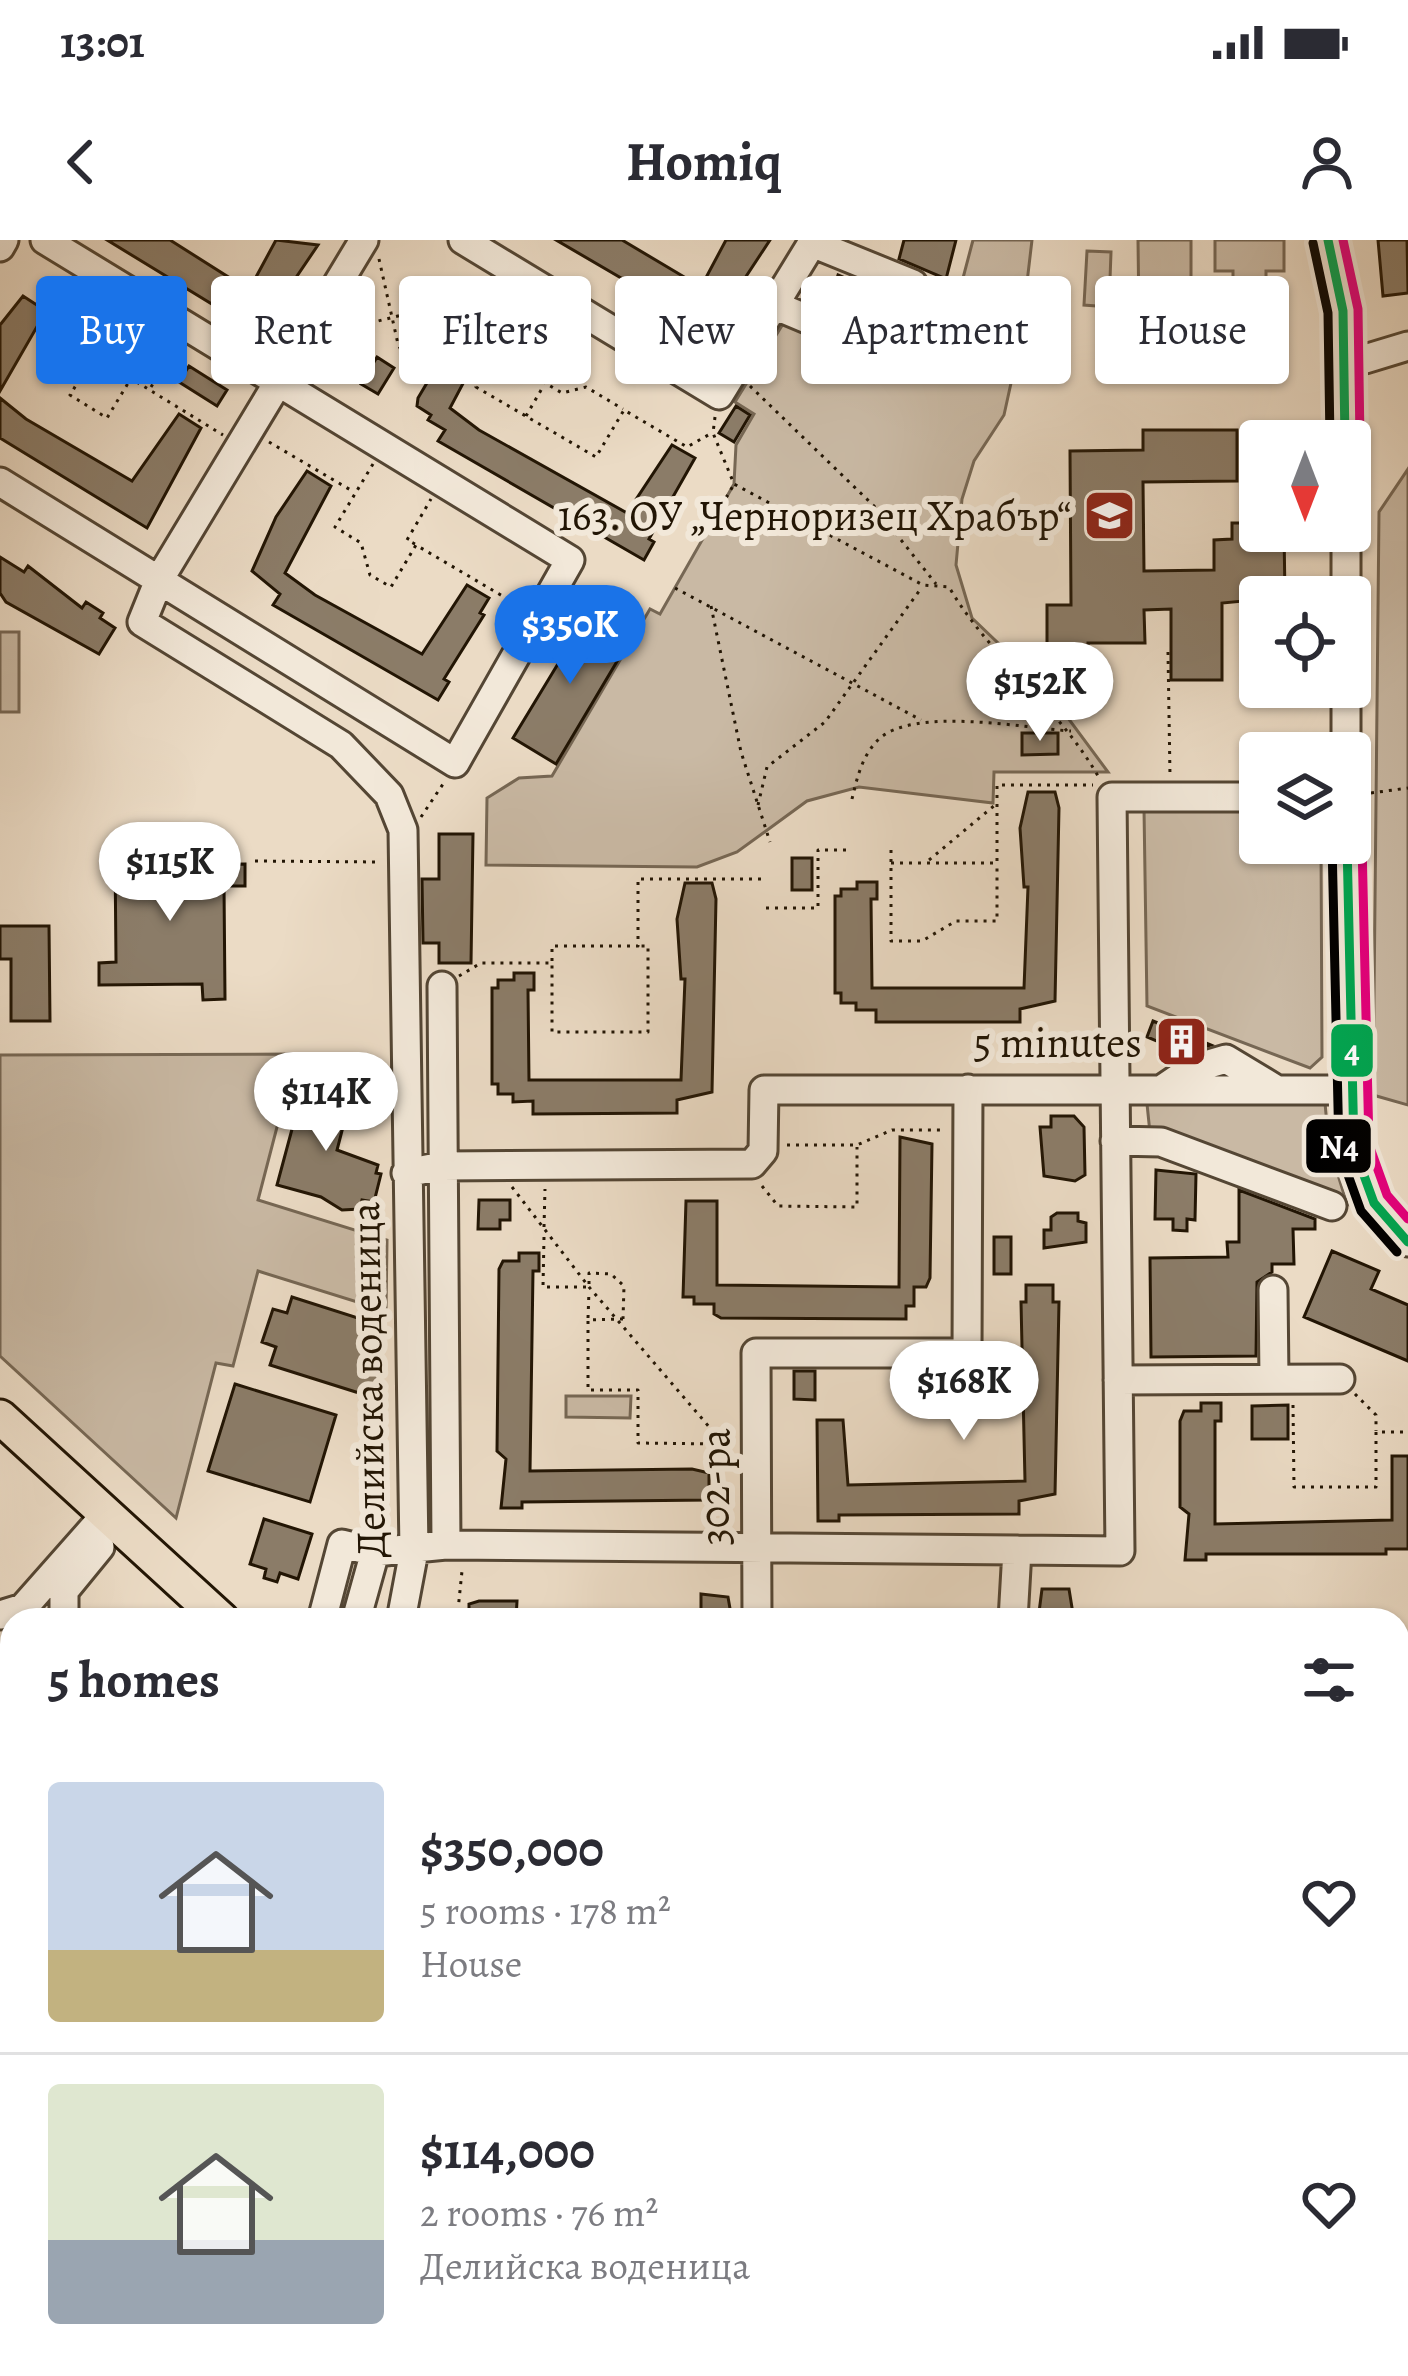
<!DOCTYPE html>
<html lang="en">
<head>
<meta charset="utf-8">
<style>
  body { margin:0; font-family:Alegreya,serif; background:#f2f2f3; color:#2b2b33; height:100vh; display:flex; flex-direction:column; font-size:45px; white-space:nowrap }
  * { box-sizing:border-box; margin:0 }
  p { font-size:39px; color:#7c7c81 }
  .icon { flex:none; width:66px; height:66px; fill:none; stroke:currentColor; stroke-width:2; stroke-linecap:round; stroke-linejoin:round }
  .map { position:relative; flex:1; overflow:hidden }
  .sheet { position:absolute; left:0px; top:1368px; width:1410px; height:768px; display:flex; flex-direction:column; background:#fff; border-radius:36px 36px 0 0; box-shadow:0 3px 9px #0004 }
  .sheet>* { flex:none }
  .hud { position:absolute; left:36px; top:36px; width:1338px; height:108px; display:flex; gap:24px }
  .needle { width:78px; rotate:180deg }
  .controls { position:absolute; left:1239px; top:180px; display:grid; gap:24px }
  .controls a { display:grid; place-items:center; width:132px; height:132px; border-radius:12px; background:#fff; box-shadow:0 3px 9px #0004; font-size:60px }
  .price { position:absolute; translate:-50% -102px; padding:0 27px; border-radius:42px; background:#fff; color:#222; font-size:39px; line-height:78px; filter:drop-shadow(0 3px 6px #0008) }
  .price::after { content:''; position:absolute; left:50%; top:72px; width:36px; height:27px; margin-left:-18px; background:inherit; clip-path:polygon(0 0,100% 0,50% 100%) }
  .price.active { background:#1a73e8; color:#fff }
  ul { padding:0; list-style:none }
  li { display:flex; align-items:center; gap:36px; height:300px; padding:0 48px }
  li+li { border-top:3px solid #e1e1e2 }
  li span { display:grid; place-items:center; flex:none; width:336px; height:240px; border-radius:12px; color:#555 }
  li>.icon { margin-inline-start:auto }
  span .icon { width:144px; height:144px; fill:#fffc; stroke-width:1 }
  li b { font-size:51px }
  h2 { display:flex; justify-content:space-between; align-items:center; height:144px; padding:0 48px; font-size:51px }
  .tag { padding:0 42px; border-radius:12px; background:#fff; box-shadow:0 3px 9px #0004; font-size:42px; line-height:108px }
  .tag.active { background:#1a73e8; color:#fff }
  .status { display:flex; justify-content:space-between; align-items:center; height:84px; padding:0 60px; background:#fff; direction:ltr }
  .status svg { height:33px; fill:currentColor }
  header { display:flex; justify-content:space-between; align-items:center; height:156px; padding:0 48px; background:#fff; font-size:54px; font-weight:600 }
  .map>svg:first-child { display:block }
</style>
</head>
<body>
<div class="status"><b>13:01</b><svg viewBox="0 0 49 12"><path d="M0 12V9h3v3zM5 12V6h3v6zM10 12V3h3v9zM15 12V0h3v12zM26 1h20v11H26zM47 4h2v5h-2z"/></svg></div>
<header><svg class="icon" aria-label="back" viewBox="0 0 24 24"><path d="M15 5l-7 7 7 7"/></svg>Homiq<svg class="icon" aria-label="person" viewBox="0 0 24 24"><circle cx="12" cy="8" r="4"/><path d="M4 21q1-7 8-7t8 7"/></svg></header>
<div class="map">
<svg width="1408" height="2136" viewBox="0 0 1408 2136">
  <rect width="100%" height="100%" fill="#ebdbc5"/>
  <filter id="stains"><feTurbulence type="fractalNoise" baseFrequency=".00167" numOctaves="4"/><feColorMatrix values="0 0 0 0 .2 0 0 0 0 .09 0 0 0 0 .02 0 0 0 .5 -.17"/></filter>
  <radialGradient id="worn" r=".72"><stop offset=".6" stop-color="#630" stop-opacity="0"/><stop offset="1" stop-color="#630" stop-opacity=".3"/></radialGradient>
  <path fill="#c9b9a4" stroke="#766754" stroke-width="3" d="M973,0H1032L1020,102L1004,175L974,221L962,259L956,325L972,378L1048,451L1108,532H994L993,563L859,547L807,561L737,612L697,627L486,625L487,558L519,538L552,536L650,369L660,374L734,244L736,205L754,174L735,162L786,79L937,137Z
    M1138,0H1191V76L1139,77Z
    M1215,0H1284V31H1266V45L1233,46V31H1215Z
    M1087,11L1111,12L1109,67L1084,65Z
    M1215,48H1283L1284,83H1215Z
    M1408,229V865L1373,855L1379,272Z
    M0,392H19V472H0Z
    M1260,568V603H1321L1322,817L1310,828L1147,766L1144,569Z
    M296,814L258,960L387,1000L386,1071L258,1031L233,1126L216,1123L176,1278L0,1116V815Z
    M1325,863L1329,906L1347,964L1150,893L1147,864Z
    M566,1156H631L630,1178L566,1177Z
    M12,1757V2124H295L290,2136H0V1772L5,1773Z"/>
  <path fill="#8b7c68" stroke="#221504" stroke-width="3" d="M107,0H170L249,50L276,0L318,5L270,76L275,79L264,96Z
    M556,0H622L701,47L726,0H770L722,73L727,76L717,94Z
    M904,0H956L946,39L899,19Z
    M1378,0H1407L1408,53L1383,56Z
    M838,35L900,62L891,95L828,68Z
    M23,56L46,71L0,151V85Z
    M472,67L496,81L450,168L479,190L627,273L672,205L695,218L649,299L654,302L644,320L438,201L445,190L428,180L431,175L417,166L418,158Z
    M377,117L394,128L378,154L361,144Z
    M189,126L227,150L217,166L179,142Z
    M0,158L26,179L132,241L179,174L201,188L147,288L0,198Z
    M736,166L750,175L734,202L719,193Z
    M1143,190H1237V241L1143,242L1144,331L1214,330V300L1232,299V283H1260V291H1284L1285,357L1222,363V440H1171V369L1144,370L1145,403H1088V421L1047,422V365H1071L1070,211L1143,210Z
    M307,231L331,246L285,333L315,355L422,414L467,345L489,358L480,373L484,375L444,439L449,442L438,460L273,365L280,354L252,331L276,277Z
    M0,317L24,332L28,326L82,368L86,362L103,373L100,378L115,388L99,414L6,362L0,353Z
    M583,353L609,368L593,395L622,413L556,524L513,498L587,376L574,368Z
    M1022,493H1058V514L1022,515Z
    M1028,552H1055L1059,568L1055,761L1020,769V782H876V770H856V763H841V753H835V656H841V649H857V642H877V659H871L872,748H1024L1028,647H1024L1020,588Z
    M439,594H473L471,723H439V703H423L422,639H439Z
    M115,612H141V625L245,624V646H224L225,759L203,760L202,744L99,745V723L116,722Z
    M792,618H812V650H792Z
    M685,643H712L716,659L712,852L677,860V873L533,874V861L513,862V854H498V844H492V748H498V740H514V733H534V750H528L529,840H681L685,739H681L677,679Z
    M0,686H49L50,781H11V719H0Z
    M1153,781L1211,805L1185,813L1147,797Z
    M327,845L352,852L337,910L378,925L376,933L381,934L374,962L362,960L360,969L342,970L321,957L277,945L302,852L325,851Z
    M1051,876H1074L1084,887L1085,935L1075,941L1044,936L1040,887H1051Z
    M900,897L932,904L930,1038L926,1047H914V1066H906V1079L721,1078L714,1074V1064H694V1057H683L686,961H717V1045L899,1047Z
    M1156,930L1196,934L1195,980L1187,979V991L1173,990V979H1155Z
    M1239,950L1315,979V989H1293L1294,1024H1272V1032L1257,1042L1256,1116L1151,1117L1150,1018L1228,1017L1227,1002H1239Z
    M479,960H510V980H500V989H478Z
    M1057,973H1078V981L1086,983V1002L1044,1008V990H1051V977Z
    M994,997H1011V1034H994Z
    M1332,1011L1379,1031L1371,1049L1408,1065V1121L1304,1077Z
    M519,1013H539V1031H533L530,1231L692,1229L709,1233V1260L522,1262V1268H501L506,1219L497,1211L499,1029L503,1021H519Z
    M1026,1045H1053V1062H1059L1055,1254L1019,1261V1274L839,1275V1281H818L817,1180H843L848,1245L1025,1241L1021,1062H1026Z
    M292,1057L380,1085L381,1139L375,1158L270,1125L276,1107L262,1102L273,1069L287,1073Z
    M794,1131H815V1160L794,1159Z
    M235,1144L336,1175L310,1262L208,1231Z
    M1201,1163H1221V1181H1215V1284L1392,1280V1216H1408V1309H1386V1314H1206V1320H1185L1189,1274L1180,1267V1181L1184,1171H1201Z
    M1288,1165V1199H1252V1166Z
    M264,1279L312,1294L298,1339L280,1333L277,1342L264,1338L266,1329L250,1324Z
    M1042,1349H1069L1074,1380H1038Z
    M701,1354L728,1357L732,1380H701Z
    M479,1361H517L516,1380L469,1379V1364Z"/>
  <g fill="none" stroke-linecap="round" stroke-linejoin="round">
    <defs>
      <path id="minor" d="M364,0L159,340L142,382L341,505L389,555L403,590L414,1311L401,1380
        M463,0L719,155L814,0
        M1328,0L1343,71L1345,201
        M0,7L4,0
        M774,65L893,115L906,111L920,56L913,44L812,3
        M1365,119L1408,106
        M0,242L455,523L570,320L45,0
        M1346,291V357
        M1346,447V513
        M1347,603L1354,908L1374,963L1408,1002
        M442,746L446,1305
        M1164,848L1192,829L1226,819L1274,848
        M1115,901L1161,902L1332,966
        M406,933L442,926L752,924L763,911L764,850H1351
        M1273,1050L1274,1139
        M1118,1140L1340,1139
        M0,1375L23,1368L106,1274
        M64,1380V1351L100,1307
        M322,1380L342,1304L375,1312L446,1305L1120,1311L1112,557H1260
        M356,1380L375,1312
        M757,1380L756,1113H967L968,849
        M1013,1380L1017,1310
        M0,1655L12,1646
        M1398,1914H1408
        M493,2124L522,2136
        M599,2124L624,2136
        M826,2124L856,2136
        M456,2136L461,2124
        M755,2136L759,2124
        M789,2136L794,2124"/>
      <path id="major" d="M0,1177L222,1380
        M1398,1575L1408,1551
        M1398,1738L1408,1714
        M1034,2124L1046,2136
        M1164,2136L1169,2124
        M1231,2136L1236,2124"/>
    </defs>
    <use href="#minor" stroke="#544634" stroke-width="33"/>
    <use href="#major" stroke="#221504" stroke-width="39"/>
    <path stroke="#221504" stroke-width="3" stroke-dasharray="3 6" stroke-linecap="butt" d="M379,19L398,104L411,130
      M92,55L65,98L223,195
      M527,62L476,147L596,217L624,170L687,207L710,194
      M335,92L500,50
      M496,114L562,153L586,147L623,169
      M94,116L70,155L107,178L130,140
      M750,146L874,266L936,344
      M151,147L178,104
      M526,176L544,145
      M715,177L713,193L734,244L923,345L949,347C990,417 1057,465 1098,536
      M269,202L354,252
      M373,224L335,287L361,303L370,335L391,347L416,305L516,364
      M717,273L733,246
      M415,304L407,300L431,259
      M675,348L921,480
      M711,366L741,512L770,602
      M1168,412L1170,536
      M1371,553L1408,548
      M852,559C857,538 862,516 878,500C912,466 1024,488 1071,491
      M758,565L767,527L825,482L922,347
      M421,577L445,541
      M891,610V701H922L956,681H997V625
      M929,620L995,565
      M255,621L380,622
      M891,623H997V545H1093
      M766,668H818V610H849
      M552,721V706H638V639H766
      M459,736L481,723H552V792H648V706H638
      M787,905H857L892,890H942
      M762,946L778,966L857,967V907
      M512,947L589,1047L735,1217
      M544,987L545,949
      M544,997L543,1047H589V1033L611,1034L624,1046L623,1079
      M588,1078L589,1051
      M623,1079L588,1080V1150H638V1203L720,1204
      M1355,1154L1376,1175V1191
      M1293,1165L1294,1247H1376V1192H1408
      M1214,1372V1380
      M457,1380L462,1331
      M1114,1380L1120,1373
      M1398,1394L1408,1395
      M0,1753L12,1747
      M1407,1770H1408
      M1398,2098L1408,2096
      M1398,2112L1408,2107
      M1365,2136L1377,2124"/>
    <use href="#minor" stroke="#f2e8d9" stroke-width="27"/>
    <use href="#major" stroke="#ebdbc5" stroke-width="33"/>
    <defs>
      <path id="bus-1" d="M1328,0L1343,71L1345,201
        M1347,603L1354,908L1374,963L1408,1002"/>
      <path id="bus-2" d="M1313,3L1328,73L1330,201
        M1332,603L1339,910L1361,971L1397,1012"/>
      <path id="bus-3" d="M1343,0L1358,69L1360,201
        M1362,603L1369,905L1387,955L1408,979"/>
    </defs>
    <use href="#bus-1" stroke="#f2e8d9" stroke-width="18"/>
    <use href="#bus-2" stroke="#f2e8d9" stroke-width="18"/>
    <use href="#bus-3" stroke="#f2e8d9" stroke-width="18"/>
    <use href="#bus-1" stroke="#00a651" stroke-width="9"/>
    <use href="#bus-2" stroke="#000" stroke-width="9"/>
    <use href="#bus-3" stroke="#e5007d" stroke-width="9"/>
  </g>
  <defs>
    <symbol id="school-square" viewBox="-11 -11 22 22"><rect x="-9" y="-9" width="18" height="18" rx="4" fill="#8f2418" stroke="#f2e8d9"/><path d="M0-5L7-2L0 1L-7-2ZM-4 1L0 2.5L4 1V4Q0 6-4 4Z" fill="#fff"/></symbol>
    <symbol id="building-square" viewBox="-11 -11 22 22"><rect x="-9" y="-9" width="18" height="18" rx="4" fill="#8f2418" stroke="#f2e8d9"/><path d="M-4-6H4V6H1V3H-1V6H-4ZM-2.5-4.3h1.7v1.8h-1.7ZM.8-4.3h1.7v1.8H.8ZM-2.5-1h1.7V.8h-1.7ZM.8-1h1.7V.8H.8Z" fill="#fff"/></symbol>
  </defs>
  <g fill-rule="evenodd">
    <use href="#school-square" x="1080" y="246" width="59" height="59"/>
    <use href="#building-square" x="1152" y="772" width="59" height="59"/>
  </g>
  <g text-anchor="middle" stroke-width="12" stroke-linejoin="round" paint-order="stroke">
    <g font-size="42" fill="#221504" stroke="#f2e8d9" text-anchor="end">
      <text x="1071" y="290">163. ОУ „Черноризец Храбър“</text>
      <text x="1142" y="817">5 minutes</text>
    </g>
    <g font-size="42" fill="#221504" stroke="#f2e8d9">
      <text transform="translate(367 1140) rotate(-91)" y="15">Делийска воденица</text>
      <text transform="translate(714 1247) rotate(-90)" y="15">302-ра</text>
    </g>
  </g>
  <g stroke="#f2e8d9" stroke-width="4.5">
    <rect x="1329" y="782" width="46" height="57" rx="12" fill="#00a651"/>
    <rect x="1304" y="877" width="69" height="58" rx="12" fill="#000"/>
  </g>
  <g font-size="33" text-anchor="middle" font-weight="bold" fill="#fff">
    <text x="1352" y="822">4</text>
    <text x="1339" y="918">N4</text>
  </g>
  <rect width="100%" height="100%" filter="url(#stains)"/>
  <rect width="100%" height="100%" fill="url(#worn)"/>
</svg>
<div class="controls">
<a><svg class="needle" viewBox="-14 -14 28 28"><path d="M0-13l5 13h-10z" fill="#e53935"/><path d="M0 13l5-13h-10z" fill="#7c7c81"/></svg></a>
<a><svg class="icon" aria-label="locate" viewBox="0 0 24 24"><circle cx="12" cy="12" r="6"/><path d="M12 2v4M12 18v4M2 12h4M18 12h4"/></svg></a>
<a><svg class="icon" aria-label="layers" viewBox="0 0 24 24"><path d="M12 4l9 5-9 5-9-5zM3 14l9 5 9-5"/></svg></a>
</div>
<b class="price active" style="left:570px;top:447px">$350K</b>
<b class="price" style="left:1040px;top:504px">$152K</b>
<b class="price" style="left:170px;top:684px">$115K</b>
<b class="price" style="left:326px;top:914px">$114K</b>
<b class="price" style="left:964px;top:1203px">$168K</b>
<div class="hud">
<a class="tag active">Buy</a>
<a class="tag">Rent</a>
<a class="tag">Filters</a>
<a class="tag">New</a>
<a class="tag">Apartment</a>
<a class="tag">House</a>
</div>
<section class="sheet">
<h2>5 homes<svg class="icon" aria-label="filters" viewBox="0 0 24 24"><path d="M4 7h16M4 17h16"/><circle cx="9" cy="7" r="2"/><circle cx="15" cy="17" r="2"/></svg></h2>
<ul>
<li><span style="background:linear-gradient(#c9d6e8 70%,#c2b280 0)"><svg class="icon" aria-label="home" viewBox="0 0 24 24"><path d="M3 11l9-7 9 7M6 9v11h12V9"/></svg></span><div><b>$350,000</b><p>5 rooms · 178 m²</p><p>House</p></div><svg class="icon" aria-label="heart" viewBox="0 0 24 24"><path d="M12 20l-8-8c-3-5 5-10 8-4 3-6 11-1 8 4z"/></svg></li>
<li><span style="background:linear-gradient(#dfe7d0 65%,#9aa5b1 0)"><svg class="icon" aria-label="home" viewBox="0 0 24 24"><path d="M3 11l9-7 9 7M6 9v11h12V9"/></svg></span><div><b>$114,000</b><p>2 rooms · 76 m²</p><p>Делийска воденица</p></div><svg class="icon" aria-label="heart" viewBox="0 0 24 24"><path d="M12 20l-8-8c-3-5 5-10 8-4 3-6 11-1 8 4z"/></svg></li>
</ul>
</section>
</div>
</body>
</html>
